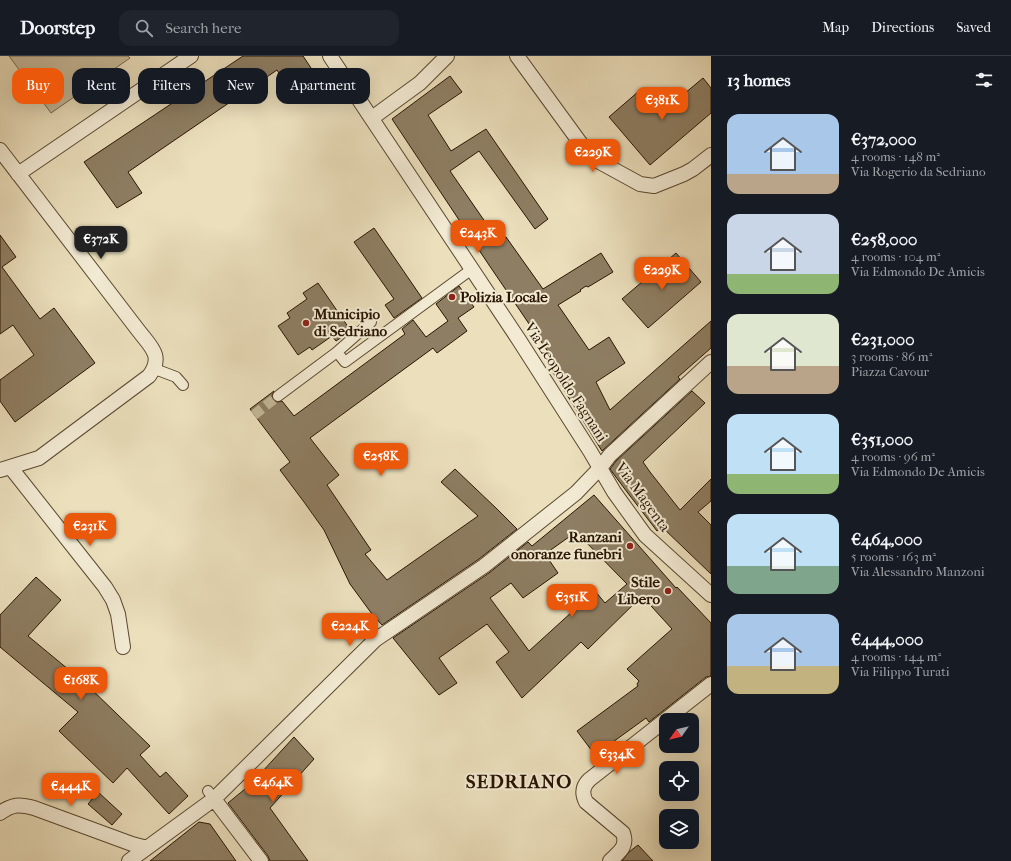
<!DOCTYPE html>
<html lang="en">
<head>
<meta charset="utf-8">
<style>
  body { margin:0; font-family:"IM FELL French Canon",serif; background:#20242c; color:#f1f3f6; height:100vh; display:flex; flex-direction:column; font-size:15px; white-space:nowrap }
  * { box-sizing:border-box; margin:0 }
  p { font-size:13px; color:#9ea1a6 }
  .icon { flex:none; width:22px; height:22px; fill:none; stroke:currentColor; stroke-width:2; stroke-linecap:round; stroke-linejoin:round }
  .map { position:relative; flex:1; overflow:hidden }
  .drawer { display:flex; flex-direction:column; background:#171b24; width:300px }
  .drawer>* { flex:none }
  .hud { position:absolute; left:12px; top:12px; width:380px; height:36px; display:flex; gap:8px }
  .needle { width:26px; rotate:236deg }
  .tools { position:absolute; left:659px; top:657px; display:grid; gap:8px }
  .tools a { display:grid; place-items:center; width:40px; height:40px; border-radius:8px; background:#171b24; box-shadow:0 4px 16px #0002; font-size:20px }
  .price { position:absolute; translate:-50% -34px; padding:0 9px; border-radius:8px; background:#ea580c; color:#fff; font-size:13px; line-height:26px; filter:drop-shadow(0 1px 2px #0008) }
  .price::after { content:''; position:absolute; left:50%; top:24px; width:12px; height:9px; margin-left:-6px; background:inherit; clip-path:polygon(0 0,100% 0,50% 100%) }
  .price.active { background:#222; color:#fff }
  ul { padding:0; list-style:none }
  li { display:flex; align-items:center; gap:12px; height:100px; padding:0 16px }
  li span { display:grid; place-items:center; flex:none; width:112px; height:80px; border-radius:12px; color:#555 }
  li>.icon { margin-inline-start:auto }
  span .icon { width:48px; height:48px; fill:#fffc; stroke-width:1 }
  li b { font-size:17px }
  h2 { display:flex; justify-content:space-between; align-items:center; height:48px; padding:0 16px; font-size:17px }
  .tag { padding:0 14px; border-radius:12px; background:#171b24; box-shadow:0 4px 16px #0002; font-size:14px; line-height:36px }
  .tag.active { background:#ea580c; color:#fff }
  header { display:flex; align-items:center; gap:24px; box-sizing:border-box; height:56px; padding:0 20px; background:#171b24; border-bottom:1px solid #363941 }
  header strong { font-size:19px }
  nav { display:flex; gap:22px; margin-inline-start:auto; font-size:14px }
  .search { width:280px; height:36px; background:#20242c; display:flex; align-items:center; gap:10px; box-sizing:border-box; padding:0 14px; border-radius:12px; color:#9ea1a6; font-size:15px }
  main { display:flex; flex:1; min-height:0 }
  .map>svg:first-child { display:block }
</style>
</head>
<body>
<header>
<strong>Doorstep</strong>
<div class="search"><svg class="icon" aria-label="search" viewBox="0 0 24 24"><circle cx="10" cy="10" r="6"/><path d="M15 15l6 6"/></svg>Search here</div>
<nav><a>Map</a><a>Directions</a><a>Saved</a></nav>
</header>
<main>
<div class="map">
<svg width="711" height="805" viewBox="0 0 711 805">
  <rect width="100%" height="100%" fill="#ebdfbc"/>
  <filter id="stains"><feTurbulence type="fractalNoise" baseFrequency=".005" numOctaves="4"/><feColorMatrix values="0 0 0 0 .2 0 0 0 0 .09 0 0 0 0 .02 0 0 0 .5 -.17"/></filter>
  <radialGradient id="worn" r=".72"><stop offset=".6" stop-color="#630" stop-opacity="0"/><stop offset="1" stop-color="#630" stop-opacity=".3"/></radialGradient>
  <path fill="#cabd9c" stroke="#7a694f" d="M9,0H128L130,2L51,57Z"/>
  <path fill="#8e7e63" stroke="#291502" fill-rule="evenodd" d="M243,0H303L317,21L292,38L277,14L128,116L142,137L117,152L84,106Z
    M450,20L462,36L428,59L451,95L486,73L548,163L535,173L479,95L450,115L499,186L506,181L543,233L601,197L613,216L588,231L586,230L580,234L581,235L558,249L589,294L609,281L625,307L596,326L610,354L711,265V292L678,321L680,323L602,395L549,310L555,306L489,209L392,63Z
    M703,22L711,32V57L650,109L609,61L639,35L659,59Z
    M374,172L422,242L394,262L385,249L394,243L354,186Z
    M0,179L16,201L2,211L40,263L54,252L95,307L15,366L0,345V324L34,299L13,269L0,278Z
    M676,197L701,226L648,272L622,243Z
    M318,227L351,275L336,285L332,280L312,294L310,291L298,299L278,270L290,262L287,257L307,243L303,237Z
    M459,230L474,251L458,262L467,275L437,297L433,292L310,382L339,419L327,429L371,494L365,498L387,524L478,460L441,426L455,413L497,453L517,473L479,503L382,569L372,558L350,528L324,474L304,446L280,414L290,406L250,353L274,335L272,340L273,344L278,346L282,345L294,360L405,278L402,273L413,264L426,281L448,265L436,248Z
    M692,335L705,347L643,406L650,416L680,454L711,423V445L698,456L711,469V518L662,471L657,475L624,432L610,413L616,405Z
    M594,439L676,532L677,531L711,567V620L706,621L649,666L646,662L595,699L577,675L638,630L637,628L639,625L627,613L672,573L642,540L588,593L581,586L522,642L496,606L509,596L487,568L439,602L457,627L439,639L393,582L489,517L528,486L532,490ZM576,476L627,528L605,547L595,535L529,595L490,542L511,527L523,542L558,517L545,498Z
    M36,521L61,544L28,580L86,628L150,690L140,699L160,721L166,716L188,740L169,758L127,712L113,727L59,675L78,656L0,591V559Z
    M294,681L314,703L270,752L308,805H270L268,800L228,747L251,728Z
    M98,736L122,758L112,769L88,748Z
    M199,766L210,768L236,805H150Z
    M638,789L653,805H622L629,796Z"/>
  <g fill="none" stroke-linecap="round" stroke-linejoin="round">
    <path stroke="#c4b797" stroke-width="10" stroke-dasharray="10 5" stroke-linecap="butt" d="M254,359L278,340"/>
    <defs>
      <path id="pedestrian" d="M337,296L371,266
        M155,313L176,321L183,329
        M278,340L337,296L345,306L472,213
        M362,566L375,584
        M208,735L214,743"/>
      <path id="minor" d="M330,0L519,284L590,395L614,436L645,479L711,539
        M517,0L584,92L598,105L640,128L654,130L684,118L693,113L711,99
        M372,62L420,27L447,0
        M0,94L138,274C151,291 164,300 149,320L39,402L0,414
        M18,118L191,0
        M11,412L105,531L113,544L118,558L123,591
        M214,743L261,805
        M0,757C13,748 19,748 34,752L132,788L147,792
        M129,805L214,743L375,584L484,510L576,437L600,412L610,399L711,306
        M610,805C619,796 628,791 623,777L586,746C582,738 582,731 589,724L711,628"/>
    </defs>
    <use href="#pedestrian" stroke="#5a4830" stroke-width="12"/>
    <use href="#minor" stroke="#5a4830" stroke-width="16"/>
    <use href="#pedestrian" stroke="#f2ead3" stroke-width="10"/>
    <use href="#minor" stroke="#f2ead3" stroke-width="14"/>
  </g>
  <g fill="#8f2418" stroke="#f2ead3" stroke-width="1.5">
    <circle cx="452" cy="241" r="4"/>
    <circle cx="306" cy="267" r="4"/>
    <circle cx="630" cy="490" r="4"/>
    <circle cx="668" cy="535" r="4"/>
  </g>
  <g text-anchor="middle" stroke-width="4" stroke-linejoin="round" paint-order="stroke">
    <g font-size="15" font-weight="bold" fill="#291502" stroke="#f2ead3" text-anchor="start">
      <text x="460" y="246">Polizia Locale</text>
      <text x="314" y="263">Municipio<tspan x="314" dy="17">di Sedriano</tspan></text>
      <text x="622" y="486" text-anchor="end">Ranzani<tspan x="622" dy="17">onoranze funebri</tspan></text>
      <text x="660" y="531" text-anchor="end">Stile<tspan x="660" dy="17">Libero</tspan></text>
    </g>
    <g font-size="15" fill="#291502" stroke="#f2ead3">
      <text transform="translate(566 326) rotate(57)" y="5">Via Leopoldo Fagnani</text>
      <text transform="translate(643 441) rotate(54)" y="5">Via Magenta</text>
    </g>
    <g font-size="19" font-weight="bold" letter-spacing="1" fill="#291502" stroke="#f2ead3">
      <text x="519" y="732">SEDRIANO</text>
    </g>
  </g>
  <rect width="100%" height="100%" filter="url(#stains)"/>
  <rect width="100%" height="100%" fill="url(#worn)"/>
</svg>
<div class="tools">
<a><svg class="needle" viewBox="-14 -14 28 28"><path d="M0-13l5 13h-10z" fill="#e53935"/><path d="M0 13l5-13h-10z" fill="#9ea1a6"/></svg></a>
<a><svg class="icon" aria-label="locate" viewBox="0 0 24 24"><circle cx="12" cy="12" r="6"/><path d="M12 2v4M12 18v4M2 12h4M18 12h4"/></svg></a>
<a><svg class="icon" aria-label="layers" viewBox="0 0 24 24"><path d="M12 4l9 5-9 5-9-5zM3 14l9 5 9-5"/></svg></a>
</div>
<b class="price" style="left:662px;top:65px">€381K</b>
<b class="price" style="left:593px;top:117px">€229K</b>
<b class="price" style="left:478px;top:198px">€243K</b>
<b class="price active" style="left:101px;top:204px">€372K</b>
<b class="price" style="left:662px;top:235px">€229K</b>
<b class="price" style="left:381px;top:421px">€258K</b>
<b class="price" style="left:90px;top:491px">€231K</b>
<b class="price" style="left:572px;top:562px">€351K</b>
<b class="price" style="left:350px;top:591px">€224K</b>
<b class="price" style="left:81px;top:645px">€168K</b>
<b class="price" style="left:617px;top:719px">€334K</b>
<b class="price" style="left:273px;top:747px">€464K</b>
<b class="price" style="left:71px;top:751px">€444K</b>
<div class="hud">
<a class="tag active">Buy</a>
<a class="tag">Rent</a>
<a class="tag">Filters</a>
<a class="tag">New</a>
<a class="tag">Apartment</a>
</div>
</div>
<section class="drawer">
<h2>13 homes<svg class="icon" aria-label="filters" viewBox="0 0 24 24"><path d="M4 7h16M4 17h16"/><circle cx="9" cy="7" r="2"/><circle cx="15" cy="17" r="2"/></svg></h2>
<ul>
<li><span style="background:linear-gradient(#a9c7e8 75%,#b9a48a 0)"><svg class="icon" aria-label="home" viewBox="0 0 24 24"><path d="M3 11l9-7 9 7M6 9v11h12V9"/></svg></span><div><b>€372,000</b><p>4 rooms · 148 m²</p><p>Via Rogerio da Sedriano</p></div></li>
<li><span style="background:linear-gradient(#c9d6e8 75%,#8fb573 0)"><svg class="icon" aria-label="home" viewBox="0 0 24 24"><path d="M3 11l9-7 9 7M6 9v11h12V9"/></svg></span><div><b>€258,000</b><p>4 rooms · 104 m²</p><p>Via Edmondo De Amicis</p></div></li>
<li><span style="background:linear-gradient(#dfe7d0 65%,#b9a48a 0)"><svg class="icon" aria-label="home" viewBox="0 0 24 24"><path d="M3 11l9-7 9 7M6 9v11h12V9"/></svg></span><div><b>€231,000</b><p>3 rooms · 86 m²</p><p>Piazza Cavour</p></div></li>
<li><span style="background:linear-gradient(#bfe0f5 75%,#8fb573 0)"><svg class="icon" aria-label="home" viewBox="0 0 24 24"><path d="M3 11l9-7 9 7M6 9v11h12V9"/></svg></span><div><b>€351,000</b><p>4 rooms · 96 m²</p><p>Via Edmondo De Amicis</p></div></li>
<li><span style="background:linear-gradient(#bfe0f5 65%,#7fa58c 0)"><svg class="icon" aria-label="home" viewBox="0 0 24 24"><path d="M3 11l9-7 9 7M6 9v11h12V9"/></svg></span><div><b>€464,000</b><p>5 rooms · 163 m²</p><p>Via Alessandro Manzoni</p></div></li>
<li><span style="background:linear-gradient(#a9c7e8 65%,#c2b280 0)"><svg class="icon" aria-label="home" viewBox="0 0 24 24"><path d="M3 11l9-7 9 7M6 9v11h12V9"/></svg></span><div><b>€444,000</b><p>4 rooms · 144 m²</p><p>Via Filippo Turati</p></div></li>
</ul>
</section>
</main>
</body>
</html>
